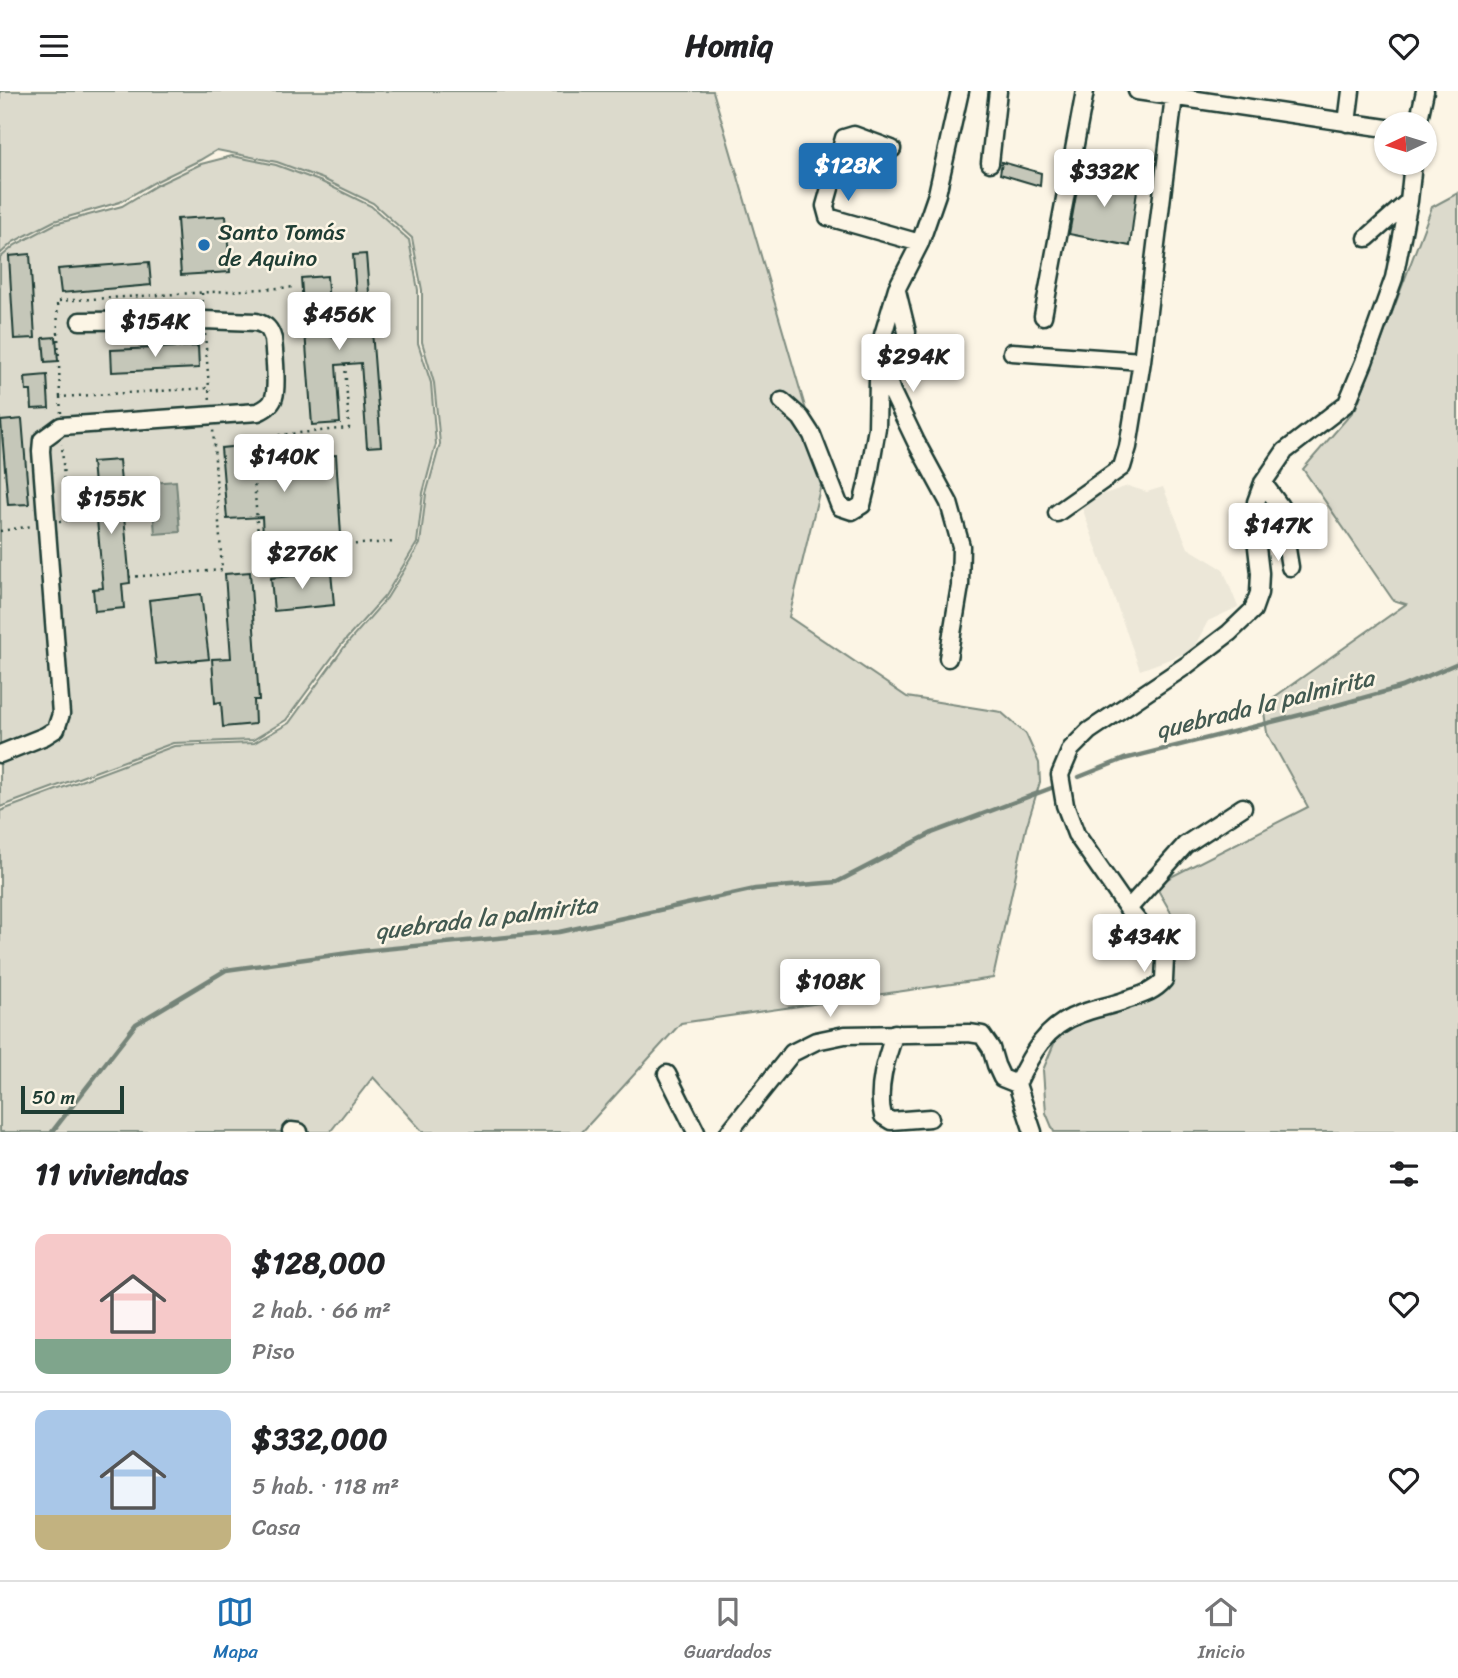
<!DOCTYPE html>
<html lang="es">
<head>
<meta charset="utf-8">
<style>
  body { margin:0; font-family:Sriracha,sans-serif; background:#f2f2f2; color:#202124; height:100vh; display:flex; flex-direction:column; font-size:26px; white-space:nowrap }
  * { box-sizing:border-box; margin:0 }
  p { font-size:23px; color:#757577 }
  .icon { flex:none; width:38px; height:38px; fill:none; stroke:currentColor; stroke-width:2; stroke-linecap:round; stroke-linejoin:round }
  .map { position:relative; height:1041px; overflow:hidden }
  .details { display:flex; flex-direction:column; background:#fff; flex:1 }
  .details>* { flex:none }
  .needle { width:46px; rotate:266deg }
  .tools { position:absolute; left:1374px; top:21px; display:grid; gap:14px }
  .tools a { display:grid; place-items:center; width:63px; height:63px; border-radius:50%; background:#fff; box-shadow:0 2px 5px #0004; font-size:35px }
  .scale { position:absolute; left:21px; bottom:18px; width:103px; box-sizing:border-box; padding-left:7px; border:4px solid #1f3d34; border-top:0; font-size:19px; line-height:24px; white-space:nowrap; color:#1f3d34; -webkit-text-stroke:5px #fcf5e5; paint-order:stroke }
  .price { position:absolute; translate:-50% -60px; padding:0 16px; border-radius:7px; background:#fff; color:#222; font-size:23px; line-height:46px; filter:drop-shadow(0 2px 4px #0008) }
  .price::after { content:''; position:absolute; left:50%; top:42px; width:21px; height:16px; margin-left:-10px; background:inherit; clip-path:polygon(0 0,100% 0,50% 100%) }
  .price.selected { background:#1f6fb2; color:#fff }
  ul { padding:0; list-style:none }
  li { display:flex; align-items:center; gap:21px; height:175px; padding:0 35px }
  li+li { border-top:2px solid #e0e0e0 }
  li span { display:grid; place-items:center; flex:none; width:196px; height:140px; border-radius:14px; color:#555 }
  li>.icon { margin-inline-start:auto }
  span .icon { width:84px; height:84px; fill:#fffc; stroke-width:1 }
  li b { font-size:30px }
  h2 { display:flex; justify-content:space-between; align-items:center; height:84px; padding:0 35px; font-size:30px }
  header { display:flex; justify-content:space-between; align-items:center; height:91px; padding:0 35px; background:#fff; font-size:32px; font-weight:700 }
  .tabs { display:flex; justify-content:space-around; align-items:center; height:98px; border-top:2px solid #e0e0e0; background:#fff; font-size:19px; color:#757577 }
  .tabs a { display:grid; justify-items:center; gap:4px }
  .tabs .selected { color:#1f6fb2 }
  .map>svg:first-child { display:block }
</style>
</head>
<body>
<header><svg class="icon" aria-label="menu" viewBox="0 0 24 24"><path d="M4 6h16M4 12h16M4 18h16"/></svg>Homiq<svg class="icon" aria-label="heart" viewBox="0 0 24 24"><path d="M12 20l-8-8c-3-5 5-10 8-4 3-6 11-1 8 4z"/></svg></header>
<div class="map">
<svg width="1458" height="1041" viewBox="0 0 1458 1041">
  <rect width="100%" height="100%" fill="#fcf5e5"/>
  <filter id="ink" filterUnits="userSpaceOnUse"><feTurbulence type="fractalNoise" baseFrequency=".0143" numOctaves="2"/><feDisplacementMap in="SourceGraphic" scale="14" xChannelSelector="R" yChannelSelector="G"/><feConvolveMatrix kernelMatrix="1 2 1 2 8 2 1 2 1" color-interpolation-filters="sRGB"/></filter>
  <g filter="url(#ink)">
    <path fill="#ece7d8" d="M1128,395L1147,401L1163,396L1188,457L1223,478L1238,516L1208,530L1192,560L1140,579L1080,411Z"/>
    <path fill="#dcdacc" stroke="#7e8c80" stroke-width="2" d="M0,0H713L824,381L789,526L907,606L1001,621L1026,643L1039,672L1040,691L1026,737L993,887L681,932L582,1041H423L373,986L330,1041H0V720L174,655L254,652L289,632L345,555L387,507L420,453L426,403L440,353L434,292L422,251V199L412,147L373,112L323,88L277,71L217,59L200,69L155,91L120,111L54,130L13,151L0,163Z
      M232,65L276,74L322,91L371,115L409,149L418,199V252L431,292L436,353L423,402L417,452L385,505L342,553L286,629L253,649L173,652L0,716V167L15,154L55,133L122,115L157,94L201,73Z
      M1458,102V1041H1054L1046,1022L1043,979L1063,931L1163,893L1188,851L1155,794L1308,716L1267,642L1263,614L1406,513L1393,509L1303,378L1356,317L1432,116Z"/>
    <path fill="#aeb3a7" stroke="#758479" stroke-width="2" d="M176,390L180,441L155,443L151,392Z"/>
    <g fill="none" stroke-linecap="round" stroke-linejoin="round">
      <path stroke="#758479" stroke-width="4.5" d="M1079,686L1124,668L1312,621L1402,596L1458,572
        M52,1041L136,933L226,879L363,860L559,841L755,798L837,791L932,742L1054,696"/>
    </g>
    <path fill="#c5c7b9" stroke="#1f3d34" stroke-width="2" d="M1002,71L1041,82L1040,95L1000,83Z
      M1080,82L1138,91L1130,155L1069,143Z
      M226,125L230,181L181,184L177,128Z
      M30,163L35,247L14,248L9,165Z
      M366,163L381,355L367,356L361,272L336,274L340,332L312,334L301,187L327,185L331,246L359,244L353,164Z
      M149,171L151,194L61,202L58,178Z
      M56,246L58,270L45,271L43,247Z
      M198,255L199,277L112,281L111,259Z
      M47,284L49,317L32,318L31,300H26L25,286Z
      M22,328L29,413L8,414L1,330Z
      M241,355L242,370L336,364L341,444L267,449V445H263L262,426L227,428L221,357Z
      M119,369L130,492L122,493L124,517L95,520L93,498L103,497L92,371Z
      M250,481L259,609H254L255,633L223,636L221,611L215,612L212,568L231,567L225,483Z
      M331,481L334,514L274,520L271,487Z
      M201,503L209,568L156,573L149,509Z"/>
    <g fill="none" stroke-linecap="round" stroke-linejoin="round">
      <defs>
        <path id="minor" d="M1137,0L1386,37
          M1347,32L1351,0
          M1418,33L1425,0
          M892,58L854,44L844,47L825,115L828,126L920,152
          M990,72L998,0
          M1367,147L1409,110
          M897,200L907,241
          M1043,225L1085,0
          M1012,261L1142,270
          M882,272L892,301L916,351L949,412L961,455L960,495L948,567
          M782,310L801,327L812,344L840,416L852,420L862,414L868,389L877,337L878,289L883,244L897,197L920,152L937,103L960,0
          M1263,392L1280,415L1290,476
          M1057,422L1122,376L1128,356L1142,270L1174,5
          M0,663L45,645L56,638L61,623L41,360L42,349L61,335L258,321C265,318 272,314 274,306C278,294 274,261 273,248C270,238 267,234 256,231L204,229L80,230
          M1128,818L1076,743L1065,714L1060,684L1071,658L1089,640L1187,574L1229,542L1253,519L1259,502L1260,482L1255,439L1256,411L1263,392L1285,360L1347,312L1364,271L1394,187L1409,110L1413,72
          M895,942C886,967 876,998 883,1025L891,1030L930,1027
          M667,983L696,1041
          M291,1040L299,1041
          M729,1041L792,962L816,950L845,944L969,942L982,944L991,957L996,974L1002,987L1017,993
          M1033,1041L1017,993C1031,963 1046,935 1080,923C1095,917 1111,915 1126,909C1141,904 1154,901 1164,889L1165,868L1142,835L1128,818L1185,754L1243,716"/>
      </defs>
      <use href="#minor" stroke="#1f3d34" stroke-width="21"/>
      <path stroke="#1f3d34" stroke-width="2.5" stroke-dasharray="2 5" stroke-linecap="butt" d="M202,202L203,216
        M205,243L210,310
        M345,273L349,337L251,347L259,459L394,451
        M60,306L57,210L296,196
        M61,322L60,306L208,297
        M59,431L66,430L62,353
        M0,440L32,435
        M129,486L222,479L213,338"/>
      <use href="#minor" stroke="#fcf5e5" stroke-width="16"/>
    </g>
  </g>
  <circle fill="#1f6fb2" stroke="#fcf5e5" stroke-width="2.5" cx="204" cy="154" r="7"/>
  <g text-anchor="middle" stroke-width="5" stroke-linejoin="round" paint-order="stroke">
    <g font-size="23" fill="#1f3d34" stroke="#fcf5e5" text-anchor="start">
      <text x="218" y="149">Santo Tomás<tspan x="218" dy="26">de Aquino</tspan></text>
    </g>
    <g font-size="24" font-style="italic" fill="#435a51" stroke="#fcf5e5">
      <text transform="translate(1265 613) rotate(-14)" y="8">quebrada la palmirita</text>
      <text transform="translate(486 827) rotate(-7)" y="8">quebrada la palmirita</text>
    </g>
  </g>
</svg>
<div class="tools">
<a><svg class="needle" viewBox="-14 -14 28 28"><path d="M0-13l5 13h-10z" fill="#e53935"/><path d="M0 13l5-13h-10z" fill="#757577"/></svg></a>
</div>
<div class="scale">50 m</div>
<b class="price selected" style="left:848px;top:112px">$128K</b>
<b class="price" style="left:1104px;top:118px">$332K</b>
<b class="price" style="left:339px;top:261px">$456K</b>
<b class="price" style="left:155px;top:268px">$154K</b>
<b class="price" style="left:913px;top:303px">$294K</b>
<b class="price" style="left:284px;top:403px">$140K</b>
<b class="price" style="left:111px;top:445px">$155K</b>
<b class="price" style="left:1278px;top:472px">$147K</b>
<b class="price" style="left:302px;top:500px">$276K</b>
<b class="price" style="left:1144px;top:883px">$434K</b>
<b class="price" style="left:830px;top:928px">$108K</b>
</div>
<section class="details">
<h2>11 viviendas<svg class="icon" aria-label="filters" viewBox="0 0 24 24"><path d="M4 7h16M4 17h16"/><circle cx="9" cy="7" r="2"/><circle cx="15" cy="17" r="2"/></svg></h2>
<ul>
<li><span style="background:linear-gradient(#f6c9c9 75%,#7fa58c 0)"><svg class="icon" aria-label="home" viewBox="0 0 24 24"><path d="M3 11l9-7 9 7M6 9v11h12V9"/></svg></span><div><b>$128,000</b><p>2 hab. · 66 m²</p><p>Piso</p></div><svg class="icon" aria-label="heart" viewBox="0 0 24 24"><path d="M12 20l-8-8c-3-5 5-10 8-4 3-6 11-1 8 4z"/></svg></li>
<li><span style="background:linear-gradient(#a9c7e8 75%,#c2b280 0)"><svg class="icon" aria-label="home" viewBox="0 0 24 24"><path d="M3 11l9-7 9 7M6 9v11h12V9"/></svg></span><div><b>$332,000</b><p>5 hab. · 118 m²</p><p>Casa</p></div><svg class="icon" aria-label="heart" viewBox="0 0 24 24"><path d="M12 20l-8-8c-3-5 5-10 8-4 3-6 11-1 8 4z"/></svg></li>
</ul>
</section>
<nav class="tabs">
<a class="selected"><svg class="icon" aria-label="map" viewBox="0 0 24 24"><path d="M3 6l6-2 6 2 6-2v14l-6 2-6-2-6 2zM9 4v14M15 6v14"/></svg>Mapa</a>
<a><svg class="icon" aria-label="saved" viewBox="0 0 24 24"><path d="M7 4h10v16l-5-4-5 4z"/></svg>Guardados</a>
<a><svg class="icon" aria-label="home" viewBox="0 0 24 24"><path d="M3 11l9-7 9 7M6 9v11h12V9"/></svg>Inicio</a>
</nav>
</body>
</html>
